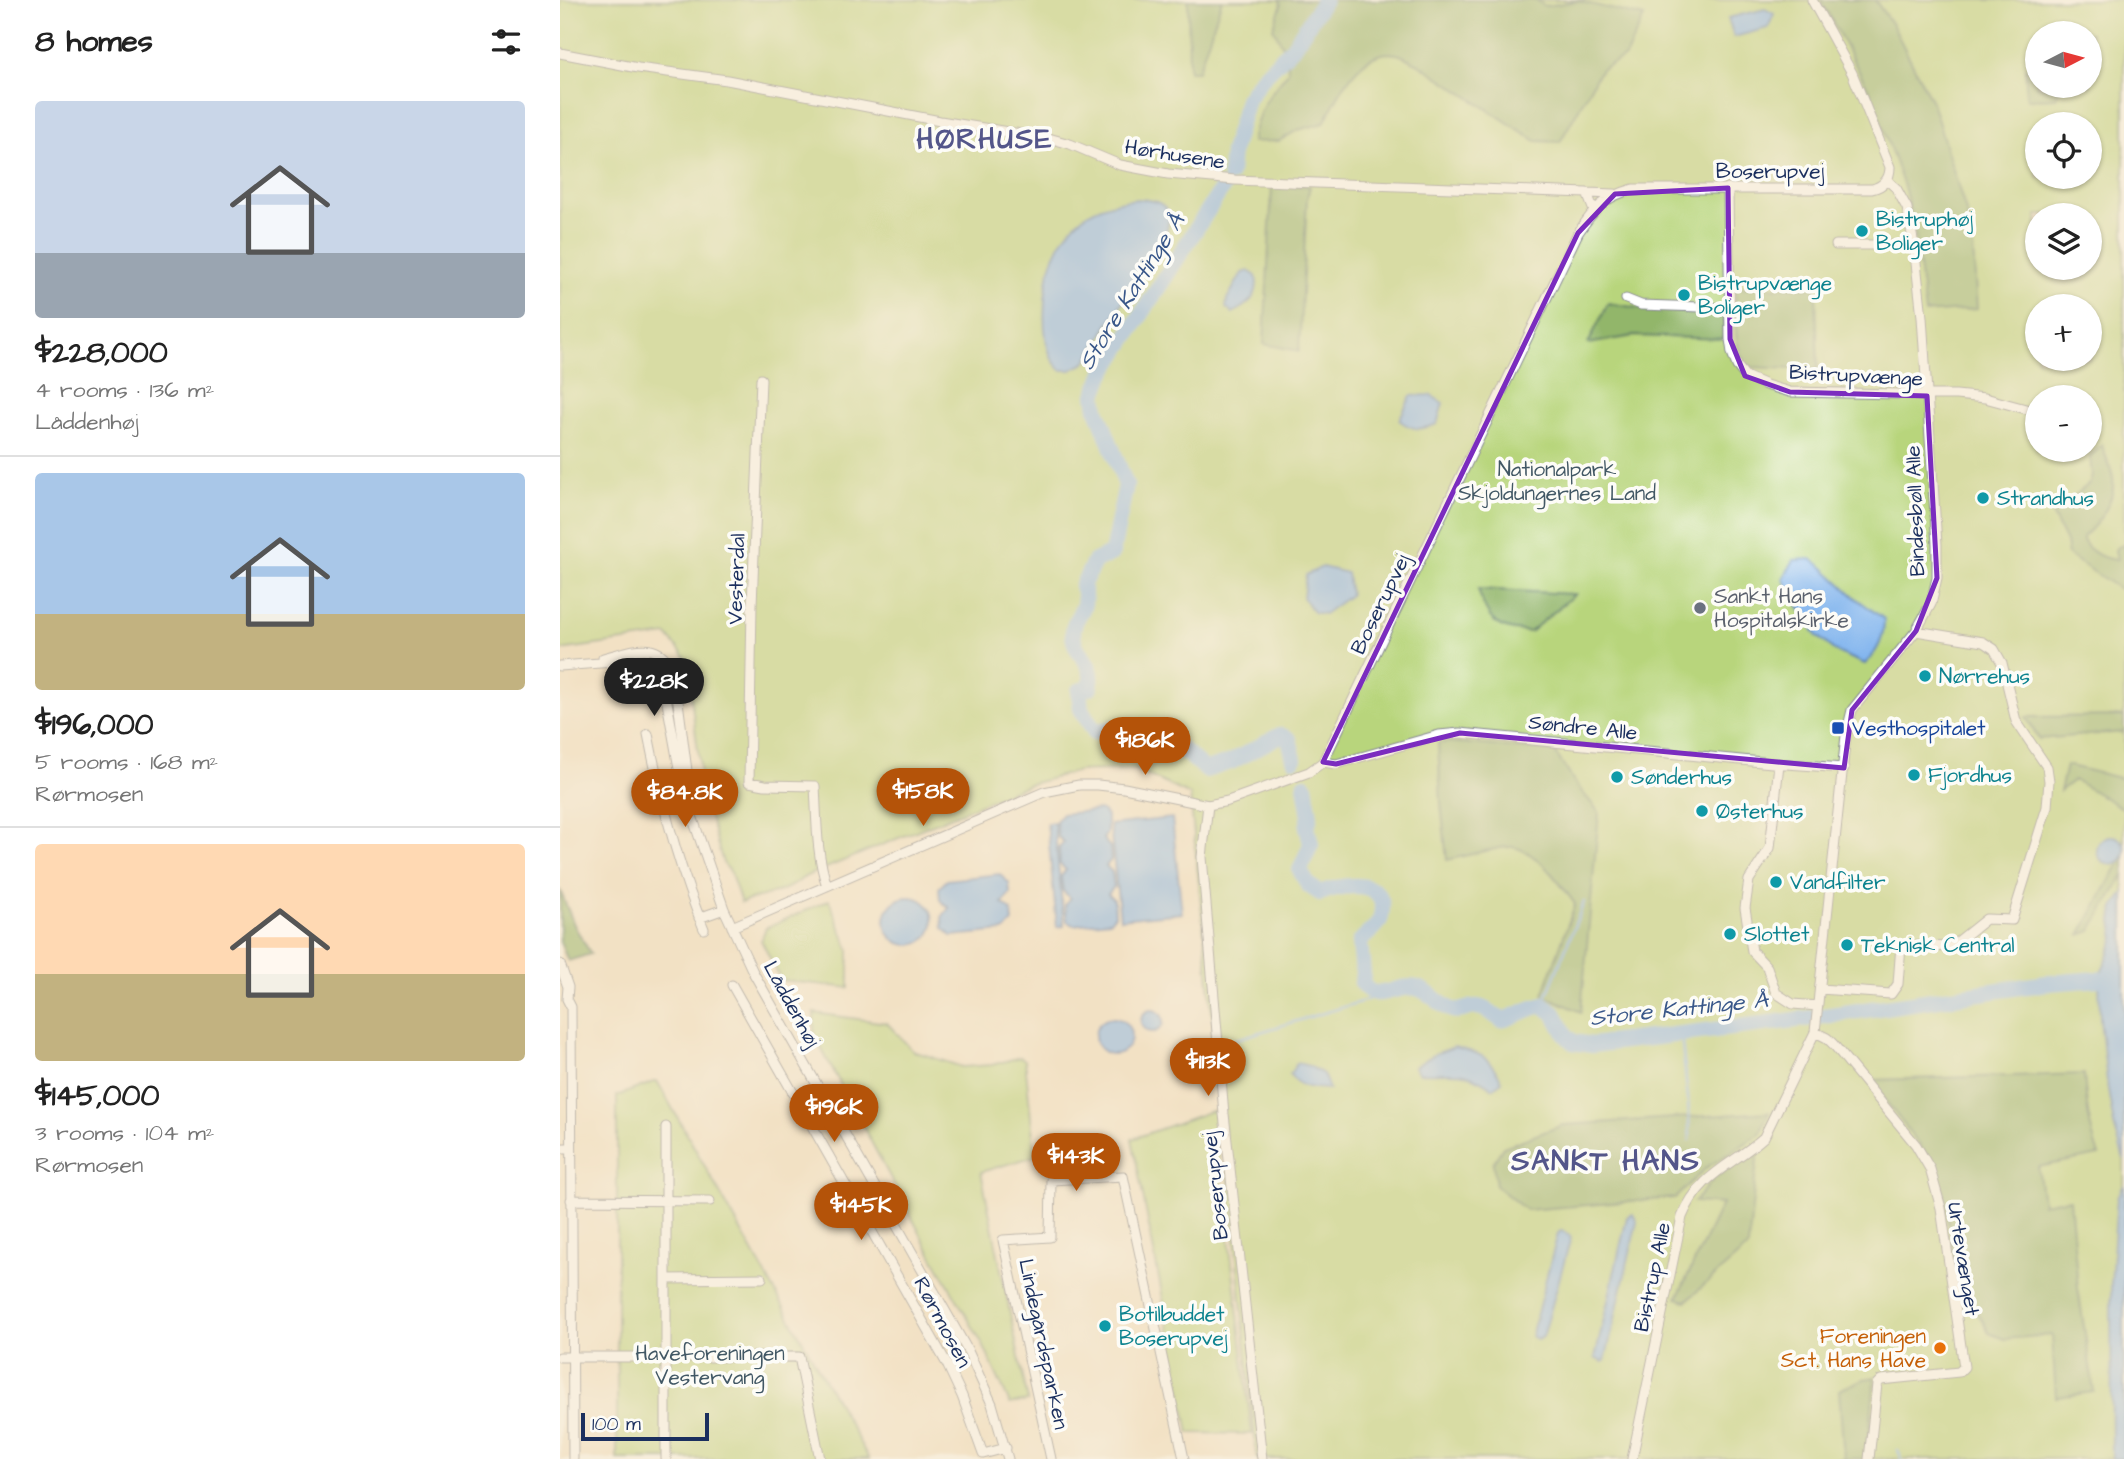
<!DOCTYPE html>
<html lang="en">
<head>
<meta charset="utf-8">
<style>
  body { margin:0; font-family:"Architects Daughter",sans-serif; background:#f2f2f2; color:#222; height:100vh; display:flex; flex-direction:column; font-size:26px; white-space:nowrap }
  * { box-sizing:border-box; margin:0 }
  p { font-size:23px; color:#767676 }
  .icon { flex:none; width:38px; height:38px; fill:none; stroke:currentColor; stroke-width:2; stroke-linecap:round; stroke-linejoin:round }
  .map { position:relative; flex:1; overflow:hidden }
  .panel { display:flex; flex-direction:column; background:#fff; width:560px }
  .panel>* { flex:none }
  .needle { width:46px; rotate:84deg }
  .fabs { position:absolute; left:1465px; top:21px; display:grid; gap:14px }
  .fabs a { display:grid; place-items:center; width:77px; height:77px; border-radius:50%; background:#fff; box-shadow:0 2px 5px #0004; font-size:35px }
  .scale { position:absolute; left:21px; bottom:18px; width:128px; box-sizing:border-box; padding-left:7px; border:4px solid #1b2f5e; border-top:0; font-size:19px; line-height:24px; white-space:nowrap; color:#1b2f5e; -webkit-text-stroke:5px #fdfcf7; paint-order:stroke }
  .price { position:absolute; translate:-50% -60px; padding:0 16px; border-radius:24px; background:#b45309; color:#fff; font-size:23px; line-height:46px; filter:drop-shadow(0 2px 4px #0008) }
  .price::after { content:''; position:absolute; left:50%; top:42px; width:21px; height:16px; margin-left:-10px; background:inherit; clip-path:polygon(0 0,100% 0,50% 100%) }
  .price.current { background:#222; color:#fff }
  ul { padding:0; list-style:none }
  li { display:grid; align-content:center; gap:14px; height:371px; padding:0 35px }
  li+li { border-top:2px solid #e0e0e0 }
  li span { display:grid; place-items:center; height:217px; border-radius:7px; color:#555 }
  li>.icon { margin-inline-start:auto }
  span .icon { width:126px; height:126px; fill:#fffc; stroke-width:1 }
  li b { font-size:30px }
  h2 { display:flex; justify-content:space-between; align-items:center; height:84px; padding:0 35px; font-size:30px }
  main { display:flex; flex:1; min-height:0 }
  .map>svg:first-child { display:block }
</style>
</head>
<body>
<main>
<section class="panel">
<h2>8 homes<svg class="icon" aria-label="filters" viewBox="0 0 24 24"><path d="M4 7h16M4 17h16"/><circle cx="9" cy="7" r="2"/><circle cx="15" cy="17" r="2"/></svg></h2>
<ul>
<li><span style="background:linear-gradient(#c9d6e8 70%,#9aa5b1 0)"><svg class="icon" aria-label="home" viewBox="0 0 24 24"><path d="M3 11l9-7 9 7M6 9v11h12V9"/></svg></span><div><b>$228,000</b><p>4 rooms · 136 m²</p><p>Låddenhøj</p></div></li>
<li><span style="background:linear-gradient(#a9c7e8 65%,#c2b280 0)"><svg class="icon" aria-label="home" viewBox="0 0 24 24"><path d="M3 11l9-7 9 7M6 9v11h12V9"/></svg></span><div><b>$196,000</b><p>5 rooms · 168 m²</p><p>Rørmosen</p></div></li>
<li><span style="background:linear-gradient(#ffd9b3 60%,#c2b280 0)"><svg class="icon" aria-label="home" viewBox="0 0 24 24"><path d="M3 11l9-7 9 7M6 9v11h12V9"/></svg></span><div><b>$145,000</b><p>3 rooms · 104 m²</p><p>Rørmosen</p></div></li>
</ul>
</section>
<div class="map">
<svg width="1564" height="1459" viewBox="0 0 1564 1459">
  <rect width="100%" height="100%" fill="#fdfcf7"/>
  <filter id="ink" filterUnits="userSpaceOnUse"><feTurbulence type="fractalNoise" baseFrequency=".0143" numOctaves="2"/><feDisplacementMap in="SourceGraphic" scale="14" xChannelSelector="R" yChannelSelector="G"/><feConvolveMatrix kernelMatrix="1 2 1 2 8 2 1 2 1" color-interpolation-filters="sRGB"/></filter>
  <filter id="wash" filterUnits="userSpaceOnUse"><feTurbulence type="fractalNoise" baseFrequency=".00686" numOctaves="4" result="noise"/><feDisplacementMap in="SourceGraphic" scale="28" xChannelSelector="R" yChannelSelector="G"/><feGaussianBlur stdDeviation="1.57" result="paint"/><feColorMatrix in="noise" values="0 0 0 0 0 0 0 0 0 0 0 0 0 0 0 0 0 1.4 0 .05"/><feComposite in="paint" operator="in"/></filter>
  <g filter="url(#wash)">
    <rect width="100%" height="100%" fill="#f2e1c4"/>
    <path fill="#b8d57b" stroke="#6a826c" stroke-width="2" fill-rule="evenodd" d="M0,0H1564V1459H697L630,795L575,769L519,771L467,785L244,877C225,894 203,894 181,903L170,871L163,863L144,797L126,658L107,635L0,650ZM1477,33H1530V86H1477ZM1477,124H1530V177H1477ZM1477,215H1530V268H1477ZM1477,306H1530V359H1477ZM1477,397H1530V450H1477Z
      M269,900L289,950V988L221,980L201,940L206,928Z
      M254,1013L327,1023L353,1051L402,1067L432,1065L460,1057L465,1060L475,1156L421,1172L468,1401L450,1404L423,1345L375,1261L254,1035Z
      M97,1081L309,1459H57V1096Z
      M654,1110L692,1434L629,1433L572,1139Z"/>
    <path fill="#92b66b" stroke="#567264" stroke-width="2" d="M628,0H662L638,71H629Z
      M720,0H977L985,6L1018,1L1084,17L1065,57L1041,69L1000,142L976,141L857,63C850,60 843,55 836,54C800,47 777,97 764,123L738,130L719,141L692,142C698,109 707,97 728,72L727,54L713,28L721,6Z
      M1261,0H1315L1333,26L1372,102L1412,231L1417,309L1365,313L1355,233L1345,190L1311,94Z
      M1477,66V86H1500L1496,98L1467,99L1465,69Z
      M712,186H750L747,199L739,351L704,344Z
      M1176,287L1256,288L1258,370L1190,367C1171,356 1176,308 1176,287Z
      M1048,303L1078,308L1165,310V339L1074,336L1028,344Z
      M1542,445C1545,456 1551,467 1553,478C1556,500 1539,523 1523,537V540C1528,551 1546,561 1557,559L1555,550L1557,547L1564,545V592L1508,555L1506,542L1492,514L1530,483L1532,475L1530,457Z
      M918,589L1015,594L970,632C935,629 929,623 918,589Z
      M1564,716V732L1479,739L1466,717Z
      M890,742L994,751L1018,787L1039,812L1021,1012L983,995L1015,904C1002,886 977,850 952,847C940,846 901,857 887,860L881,804L878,743Z
      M1506,765L1564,779V809L1514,780L1500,791Z
      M1564,854V875L1531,931L1520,935Z
      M0,890L15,927L31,954L8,961L0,942Z
      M1524,1074C1526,1102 1529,1128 1539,1155L1478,1167L1483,1202L1482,1204L1510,1199L1518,1288L1534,1392L1496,1397L1492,1335L1444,1339L1429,1333C1421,1317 1419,1309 1400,1309L1384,1195L1373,1163L1310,1080Z
      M1209,1112L1200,1134L1146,1168L1115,1198L966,1210L936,1186L933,1163L943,1147L1003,1125Z
      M1198,1150L1188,1247L1126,1301L1117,1298L1162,1204L1134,1202L1154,1178Z
      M1315,1377L1307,1459H1284L1279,1390L1304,1379Z"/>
    <path fill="#80b4ee" stroke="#4e72a6" stroke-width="2" d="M1205,9L1214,14L1208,28L1174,37L1168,18Z
      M578,199C593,200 602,201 610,214L607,229L525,363L511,370H501C477,351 483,282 494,257C499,245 508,230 518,221C533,207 558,201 578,199Z
      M689,271L696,276C700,296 689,304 673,313L666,308L667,299L682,273Z
      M870,395L883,403L877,424C861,430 853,431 839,420L851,396Z
      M1251,559L1263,567L1297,599L1324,619C1324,638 1319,650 1305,664L1276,652L1256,635L1223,579L1234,560Z
      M762,567L787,573L790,595L764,614L753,612L743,597L746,575Z
      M540,810L547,816V833L543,839L550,847L551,860L546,866L552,872L554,887L548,894L554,900L555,915L550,921L513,925L507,921L505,905L510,898L503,891L501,876L506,870L500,864L499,848L504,842L498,837L496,821L502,814Z
      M612,818L622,913L560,919L550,825Z
      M494,822L504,926L497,927L487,823Z
      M1537 850a14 14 0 1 1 28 0a14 14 0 1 1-28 0Z
      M439,874L449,883L450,894L442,903L451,910L453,922L444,931L392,936L383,928L382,917L389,908L380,900L379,888L387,880Z
      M1564,893V1160L1554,1125L1548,1090L1540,1019L1539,979L1555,938L1552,921L1554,908Z
      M325 921a24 24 0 1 1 48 0a24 24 0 1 1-48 0Z
      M581 1021a11 11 0 1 1 22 0a11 11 0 1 1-22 0Z
      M535 1036a18 18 0 1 1 36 0a18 18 0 1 1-36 0Z
      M894,1047C921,1053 929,1056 942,1081L932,1088C901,1066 895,1075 859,1073L854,1067L875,1054Z
      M737,1063L749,1066L763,1074L769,1089C754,1088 738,1089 730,1074Z
      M1564,1185V1459H1552L1551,1285L1557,1198Z
      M1073,1214L1077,1222L1045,1361L1042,1362L1035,1358L1067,1217Z
      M1002,1230L1011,1237L983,1337L977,1340L972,1336L973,1329L998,1233Z"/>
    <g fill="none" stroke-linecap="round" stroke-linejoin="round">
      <path stroke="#80b4ee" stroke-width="2.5" d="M983,1005L1024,902
        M1121,1035L1128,1098L1130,1140
        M667,1042L807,1000L815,995
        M1338,1450L1342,1459"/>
      <path stroke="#80b4ee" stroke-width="16" d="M670,174L672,152L687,99L701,79L733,47L764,0
        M663,187L543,374L535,395L537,409L566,485L552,553L534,562L522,586C531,611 513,614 513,632C513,657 537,660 530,687L519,691L521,709L535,732L552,728L572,736L593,753L620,748L646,770L671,762L720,735L729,739L734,759
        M745,785L750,816L747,827L751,844L740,870L748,885L760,893C777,886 821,877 822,906C822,912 822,917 819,922C816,928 806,934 800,942L803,973L802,983C817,1006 834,983 857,988C870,992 878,1003 890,1009C900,1014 906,1007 916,1007C925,1007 934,1015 941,1020C956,1017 967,1008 983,1005L994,1013L1006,1035L1013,1042L1032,1045L1244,1019L1487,983L1539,979"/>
    </g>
  </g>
  <g filter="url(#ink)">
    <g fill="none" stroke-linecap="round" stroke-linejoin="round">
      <defs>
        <path id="minor" d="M0,53L78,68L167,80L380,121L492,139L510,144L560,165L608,174L675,180L1027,193L1034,211
          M1168,188L1170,339L1172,353L1177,366L1185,376L1206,385L1230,392L1396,395L1425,398L1477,412
          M1027,193L1055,194
          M1276,245H1354
          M1066,299L1081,305L1170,308
          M201,379L192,605L189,782L205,785L255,786C257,819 256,854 267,886
          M43,658C72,651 97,637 114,671L130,794
          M0,666L80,660L91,662L102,675L123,790L164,909L193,972L408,1351L432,1404L448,1459
          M88,734C101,801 118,866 144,929
          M763,762L776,764L879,735L900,733L1212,763L1284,768
          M1219,764L1210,848L1189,880L1185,908L1192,951L1207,967L1216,993L1233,1004L1258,1006
          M648,805L642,857L664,1114L702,1459
          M139,918L164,909
          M172,927L484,792L519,785H538L564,788L648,805L668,801L749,772L763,762L1018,233C1034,209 1044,197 1073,189H1312C1324,186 1330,179 1330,167L1292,73L1252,0
          M0,964L8,987L7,999L11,1007L13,1459
          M172,985L387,1364L402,1396L423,1454L446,1448
          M1260,989L1331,994L1338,984L1341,945L1391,947L1426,919L1452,920L1487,807L1489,781L1487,767L1456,721L1442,663L1434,649L1423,642L1356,631
          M1255,1032L1267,1038L1274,1045L1356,1145L1370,1169L1381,1208L1404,1367L1399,1372L1321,1380L1317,1384L1309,1459
          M106,1127V1459
          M0,1148H11
          M11,1200L150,1201
          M302,1212L323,1200
          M106,1279L202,1278
          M0,1357H239L260,1459
          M491,1459L443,1240L490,1237L491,1180L563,1176L624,1459
          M1072,1459L1122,1217C1140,1173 1172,1166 1204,1137L1255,1032L1286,735L1292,710L1356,631L1371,604L1377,578V544L1362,317L1354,245L1347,208L1336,188L1327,180"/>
      </defs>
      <use href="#minor" stroke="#868891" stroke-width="11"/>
      <use href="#minor" stroke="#fff" stroke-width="9"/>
    </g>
  </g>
  <path d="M0 0H1564V1459H0ZM1168,188L1170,339L1185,376L1230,392L1367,396L1377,578L1356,631L1292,710L1284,768L900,733L776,764L763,762L1018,233L1055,194Z" fill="#f2e1c4" fill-opacity=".55" fill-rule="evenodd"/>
  <path fill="none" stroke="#7b2cbf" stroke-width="5" stroke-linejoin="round" d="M1168,188L1170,339L1185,376L1230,392L1367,396L1377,578L1356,631L1292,710L1284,768L900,733L776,764L763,762L1018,233L1055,194Z"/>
  <g fill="#0f9aa8" stroke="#fdfcf7" stroke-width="2.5">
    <circle cx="1302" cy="231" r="7"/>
    <circle cx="1124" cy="295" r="7"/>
    <circle cx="1423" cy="498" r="7"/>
    <circle cx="1365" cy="676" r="7"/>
    <circle cx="1354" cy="775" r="7"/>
    <circle cx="1057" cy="777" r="7"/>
    <circle cx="1142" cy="811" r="7"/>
    <circle cx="1216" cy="882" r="7"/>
    <circle cx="1170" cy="934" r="7"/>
    <circle cx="1287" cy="945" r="7"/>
    <circle cx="545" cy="1326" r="7"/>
  </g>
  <circle fill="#6b7280" stroke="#fdfcf7" stroke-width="2.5" cx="1140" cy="608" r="7"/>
  <rect fill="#1a4fb4" stroke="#fdfcf7" stroke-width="2.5" x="1271" y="721" width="14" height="14" rx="3.5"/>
  <circle fill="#e8710a" stroke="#fdfcf7" stroke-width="2.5" cx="1380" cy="1348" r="7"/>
  <g text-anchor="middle" stroke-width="7" stroke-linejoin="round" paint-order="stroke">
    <g font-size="21" fill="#1b2f5e" stroke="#fdfcf7">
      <text transform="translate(615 154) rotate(9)" y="7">Hørhusene</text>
      <text x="1210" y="178">Boserupvej</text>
      <text transform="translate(1296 375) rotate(3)" y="7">Bistrupvænge</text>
      <text transform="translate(1355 511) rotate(-92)" y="7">Bindesbøll Alle</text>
      <text transform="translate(176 579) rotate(-88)" y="7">Vesterdal</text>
      <text transform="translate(820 604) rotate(-64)" y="7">Boserupvej</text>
      <text transform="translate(1023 727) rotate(6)" y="7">Søndre Alle</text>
      <text transform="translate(232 1004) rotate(61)" y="7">Låddenhøj</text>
      <text transform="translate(655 1186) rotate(-96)" y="7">Boserupvej</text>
      <text transform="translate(1404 1259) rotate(81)" y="7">Urtevænget</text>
      <text transform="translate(1092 1277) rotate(-78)" y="7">Bistrup Alle</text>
      <text transform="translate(383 1322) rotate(62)" y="7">Rørmosen</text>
      <text transform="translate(484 1344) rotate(78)" y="7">Lindegårdsparken</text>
    </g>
    <g font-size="21" fill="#0d838f" stroke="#fdfcf7" text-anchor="start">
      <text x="1316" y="226">Bistruphøj<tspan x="1316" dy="24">Boliger</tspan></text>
      <text x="1138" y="290">Bistrupvænge<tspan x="1138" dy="24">Boliger</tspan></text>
      <text x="1437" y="505">Strandhus</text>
      <text x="1379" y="683">Nørrehus</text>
      <text x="1368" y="782">Fjordhus</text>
      <text x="1071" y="784">Sønderhus</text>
      <text x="1156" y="818">Østerhus</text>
      <text x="1230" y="889">Vandfilter</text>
      <text x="1184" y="941">Slottet</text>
      <text x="1301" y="952">Teknisk Central</text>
      <text x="559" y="1321">Botilbuddet<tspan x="559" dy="24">Boserupvej</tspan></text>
    </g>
    <g font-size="21" fill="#425865" stroke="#fdfcf7">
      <text x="997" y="476">Nationalpark<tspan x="997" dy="24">Skjoldungernes Land</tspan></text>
      <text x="150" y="1360">Haveforeningen<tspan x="150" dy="24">Vestervang</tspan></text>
    </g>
    <g font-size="21" fill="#5b616d" stroke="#fdfcf7" text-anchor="start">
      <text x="1154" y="603">Sankt Hans<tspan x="1154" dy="24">Hospitalskirke</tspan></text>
    </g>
    <g font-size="21" fill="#164399" stroke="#fdfcf7" text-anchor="start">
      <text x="1292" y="735">Vesthospitalet</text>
    </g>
    <g font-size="21" fill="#c56008" stroke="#fdfcf7" text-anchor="end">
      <text x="1366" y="1343">Foreningen<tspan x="1366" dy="24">Sct. Hans Have</tspan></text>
    </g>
    <g font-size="23" font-style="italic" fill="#395789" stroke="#fdfcf7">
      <text transform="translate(571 291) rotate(-58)" y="8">Store Kattinge Å</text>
      <text transform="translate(1119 1008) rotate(-6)" y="8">Store Kattinge Å</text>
    </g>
    <g font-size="28" font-weight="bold" letter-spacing="2" fill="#54568a" stroke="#fdfcf7">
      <text x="425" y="148">HØRHUSE</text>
      <text x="1046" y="1170">SANKT HANS</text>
    </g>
  </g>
</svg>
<div class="fabs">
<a><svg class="needle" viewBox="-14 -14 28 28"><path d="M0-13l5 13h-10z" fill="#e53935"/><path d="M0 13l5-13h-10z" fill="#767676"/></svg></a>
<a><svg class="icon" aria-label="locate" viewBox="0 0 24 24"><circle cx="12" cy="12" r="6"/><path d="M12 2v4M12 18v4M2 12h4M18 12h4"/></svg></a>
<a><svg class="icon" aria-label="layers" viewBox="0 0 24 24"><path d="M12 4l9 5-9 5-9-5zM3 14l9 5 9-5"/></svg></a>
<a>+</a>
<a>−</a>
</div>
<div class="scale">100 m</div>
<b class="price current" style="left:94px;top:718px">$228K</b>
<b class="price" style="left:585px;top:777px">$186K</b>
<b class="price" style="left:363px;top:828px">$158K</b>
<b class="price" style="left:125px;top:829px">$84.8K</b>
<b class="price" style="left:648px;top:1098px">$113K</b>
<b class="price" style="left:274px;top:1144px">$196K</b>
<b class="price" style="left:516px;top:1193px">$143K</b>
<b class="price" style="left:301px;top:1242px">$145K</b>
</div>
</main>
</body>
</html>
